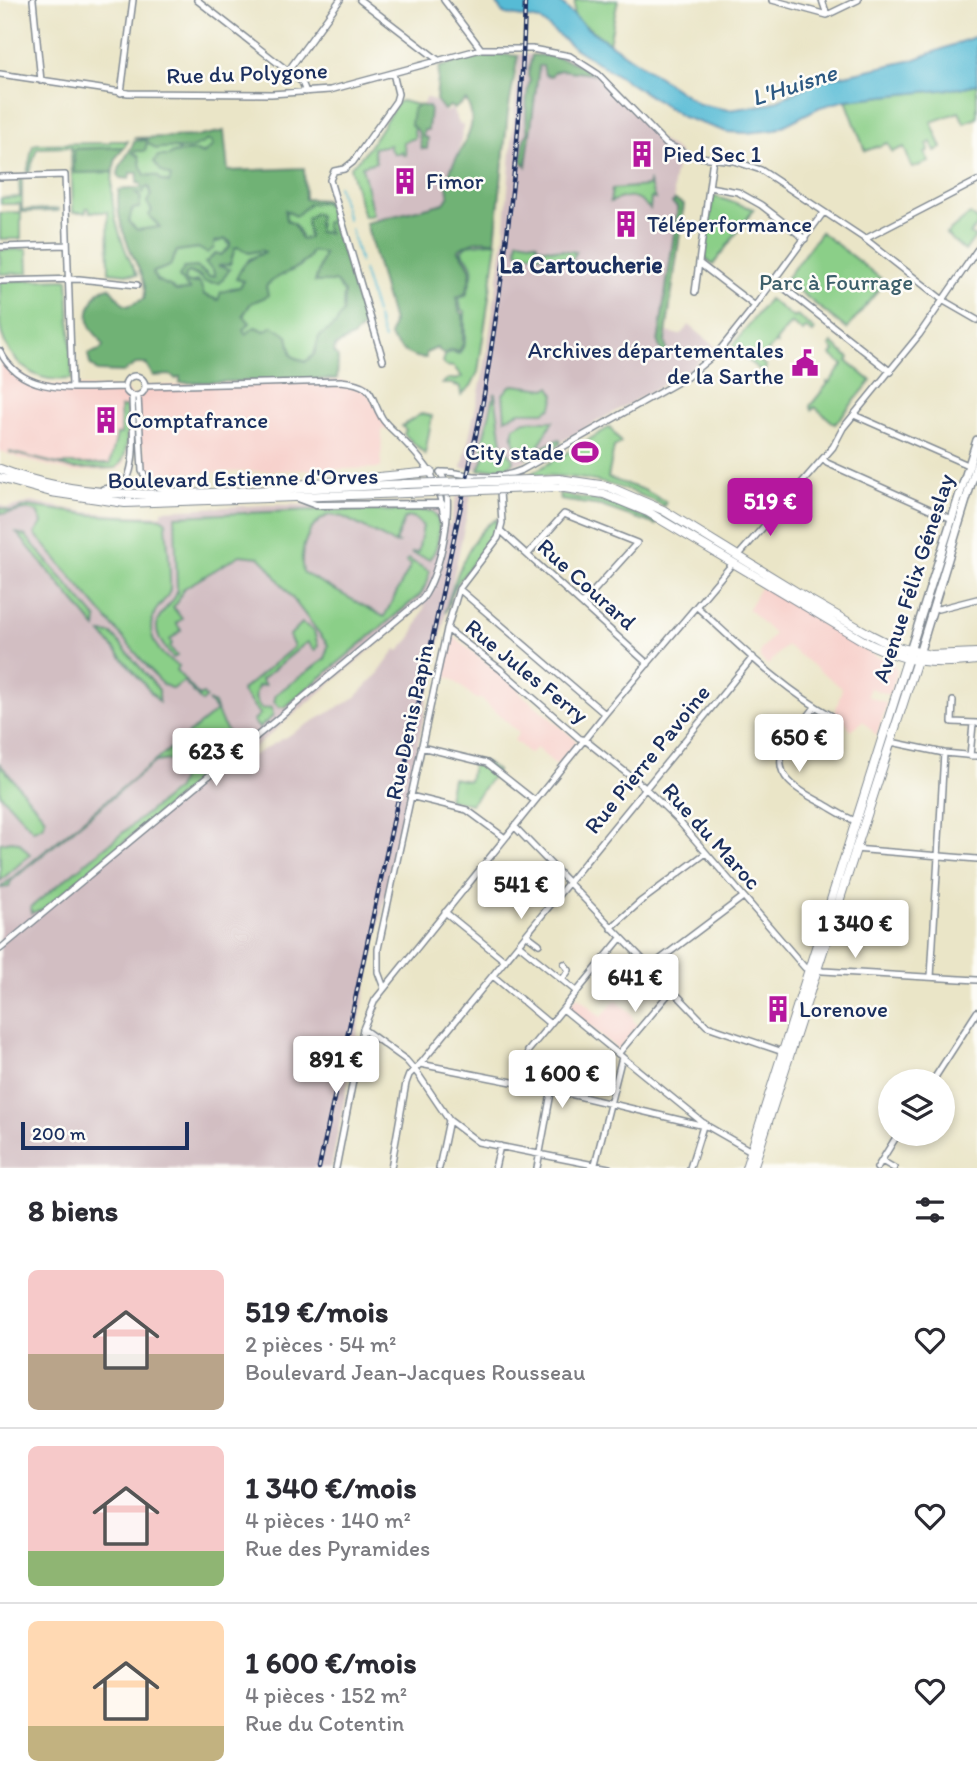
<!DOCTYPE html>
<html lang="fr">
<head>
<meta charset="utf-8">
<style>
  body { margin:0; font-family:Itim,sans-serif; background:#f2f2f3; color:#2b2b33; height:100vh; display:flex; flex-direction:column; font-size:26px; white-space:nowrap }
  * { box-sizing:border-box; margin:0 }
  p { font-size:23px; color:#7c7c81 }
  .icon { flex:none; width:38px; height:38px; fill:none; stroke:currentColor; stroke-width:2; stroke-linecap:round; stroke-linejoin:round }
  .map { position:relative; height:1168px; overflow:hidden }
  .panel { display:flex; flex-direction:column; background:#fff; flex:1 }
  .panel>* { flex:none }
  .tools { position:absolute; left:878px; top:1069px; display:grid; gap:14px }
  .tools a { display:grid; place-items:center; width:77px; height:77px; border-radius:50%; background:#fff; box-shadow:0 4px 10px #0003; font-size:35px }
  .scale { position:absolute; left:21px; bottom:18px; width:168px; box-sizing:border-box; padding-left:7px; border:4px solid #1b2f5e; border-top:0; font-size:19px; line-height:24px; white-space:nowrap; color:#1b2f5e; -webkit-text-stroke:5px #fdfcf7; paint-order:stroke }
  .price { position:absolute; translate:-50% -60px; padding:0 16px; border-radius:7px; background:#fff; color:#222; font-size:23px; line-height:46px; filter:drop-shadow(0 2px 4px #0008) }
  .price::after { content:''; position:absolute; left:50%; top:42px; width:21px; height:16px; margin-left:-10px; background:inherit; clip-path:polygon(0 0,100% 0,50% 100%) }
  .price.current { background:#b5179e; color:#fff }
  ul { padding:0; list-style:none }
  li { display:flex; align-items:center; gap:21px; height:175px; padding:0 28px }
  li+li { border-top:2px solid #e1e1e2 }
  li span { display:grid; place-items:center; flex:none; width:196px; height:140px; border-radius:10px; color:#555 }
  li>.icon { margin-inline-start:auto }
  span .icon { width:84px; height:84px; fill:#fffc; stroke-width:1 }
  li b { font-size:30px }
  h2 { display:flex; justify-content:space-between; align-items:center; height:84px; padding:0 28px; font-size:30px }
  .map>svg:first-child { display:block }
</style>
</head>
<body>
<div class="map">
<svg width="977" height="1168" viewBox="0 0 977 1168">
  <rect width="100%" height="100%" fill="#fdfcf7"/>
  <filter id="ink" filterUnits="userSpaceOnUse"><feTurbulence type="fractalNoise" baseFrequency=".0143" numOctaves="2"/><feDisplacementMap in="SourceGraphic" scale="14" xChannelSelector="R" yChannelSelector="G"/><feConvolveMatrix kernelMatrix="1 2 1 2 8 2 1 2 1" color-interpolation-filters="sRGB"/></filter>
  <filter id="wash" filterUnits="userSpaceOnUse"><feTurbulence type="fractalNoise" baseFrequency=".00686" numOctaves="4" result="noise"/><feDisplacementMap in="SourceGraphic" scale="28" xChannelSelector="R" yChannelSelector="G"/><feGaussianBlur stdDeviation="1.57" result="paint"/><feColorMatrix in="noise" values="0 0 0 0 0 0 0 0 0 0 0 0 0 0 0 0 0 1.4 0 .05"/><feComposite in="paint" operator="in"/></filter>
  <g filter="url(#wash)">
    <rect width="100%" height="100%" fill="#eae5c7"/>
    <path fill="#f7d0cb" d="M0,351L9,365L38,384L125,389L132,396L142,394L145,386L341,381L365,387L382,419L394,431L382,429L381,468L158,474L148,470L143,445H128L124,464L119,469L73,472L21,459L0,451Z
      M761,586L875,656L892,661L897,671L890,695L870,688L867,696L887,703L877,736L863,721L851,730L842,718L835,713L842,688L786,645L768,665L760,659V651L774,634L748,609Z
      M453,636L520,690L519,692L575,739L576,742L556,765L536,748L530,754L514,740L519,733L481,699H476L451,678L440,676L449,638Z
      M577,996L601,1017L616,1000L631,1013L634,1022L638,1025L618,1050L570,1009L569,1006Z"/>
    <path fill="#d2bec2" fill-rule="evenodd" d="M539,50L570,56L589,66L659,139L679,152L673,183L675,200L684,204L667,332L680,335L689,325L715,346L688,371L532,458L508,467L492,469L462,468L484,370L504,238L519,54L539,55Z
      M426,97L436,102L445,112L452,109L459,123L464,126L458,155L448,173L445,186L449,196L444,202L375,220L362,165L376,162L372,148L402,101L422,106Z
      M457,495H471L367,983L331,1168H0V504L7,508L31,502L87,512L128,515H162V510L269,505H439L445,524L450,525ZM426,603L411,638L399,651L396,649L378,674L356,697L252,756L247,754Z"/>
    <path fill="#8bcf88" stroke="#537f73" stroke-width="2" d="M575,0H618L609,43L574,17Z
      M977,84V118L964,123L959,112L931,122L942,148L935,151L931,142L927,144L929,150L925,153L929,162L912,168L904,147L892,152L888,143L865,151L846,100L960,88Z
      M402,101L421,106L414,131L415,138L403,142L406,155H403L402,152L395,154L390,149V145L373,148L376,162L362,166L373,215L364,217L350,167C371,151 383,122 398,102Z
      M208,140L212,142L213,146L203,154L195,151L173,153L169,174L171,177L170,183L162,181L153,175H145L133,153L147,142L160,148L166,146L178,149Z
      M111,141H128L124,147L74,149V173L113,172C108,207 121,244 137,275L109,272L108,212H90L89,208H86V212H73L71,147L37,148L29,173H27L33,145L38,144L108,143Z
      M19,179H22V210L58,209V211L21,212V239H0V213L20,212V204H1V198L20,197Z
      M649,182L655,199L651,198L650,209C634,194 631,194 610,202L612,189L648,186Z
      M149,187L151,196L147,202L151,208L152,219L160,227L137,230L129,222L130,214L141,198L134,193Z
      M713,196L754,209L713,265L705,258Z
      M325,202C332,210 330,222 329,233L318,232L320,224L307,219L309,238L301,240C301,230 294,224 286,220L285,209L296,215L309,204Z
      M970,214L977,220V226L970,234L975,237L965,251L946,234Z
      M821,232L885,282L847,329L785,280Z
      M226,239L230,247L221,255L213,270L215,276L209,277L205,272L184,268L185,285L192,290L176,291L170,286L156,280L153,272C166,269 173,264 177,251L198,248Z
      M518,240L537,243V247L576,252L571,263L564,258L517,252Z
      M491,242L497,243L478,372L471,386L461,395L460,387L452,384H442C446,379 449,378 456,380L462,377L454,367L446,366L443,362L445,356L451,352L459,354L465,344V311L461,310L459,298L466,296C473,274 478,268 461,251L468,245Z
      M238,247L249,253L261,250L265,252L249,259L242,279L244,281L240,287L231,288L218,300L204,295L197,281L188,283L185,280L186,274L189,272L211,283L219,267L218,265L230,264L235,248Z
      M27,249L28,273L0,274V250Z
      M312,251L324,252L316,282H336L344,292L343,312L336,324L319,337L314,355L305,362L292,356L288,336L266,331L246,334L241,331L250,323L243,316L251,303L267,296L266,286C283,268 301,275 312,251Z
      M68,279L72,379C65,379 56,380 49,379C24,375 3,350 0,325C0,311 0,295 0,281Z
      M769,299L794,318L797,315L815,330L813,333L806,328L803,332L791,323L776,341L777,344L775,343L760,361L766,366L764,373L731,348Z
      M832,343L849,358L847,361L871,381L835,424L815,407L812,410L810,406L827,385V382L829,383L843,365L831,355L834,351L830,346Z
      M514,385L546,389L550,387L555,395L552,407L544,412H519L505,419L503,394L510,386Z
      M495,393L502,443L512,457L513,462L508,467L479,470L487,450L481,447Z
      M120,407H126C126,425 132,456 116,468L74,469L9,452L58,464H110L117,434H121Z
      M421,414L432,416L425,454L404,434L406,430L402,426Z
      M525,421H553L539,445L541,448L559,439L561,443L532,458H527C516,449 510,440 514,427Z
      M610,427L621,443L614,447L608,478L644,490L666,502L664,506C621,483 578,475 529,475Z
      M559,494L610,503L657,523L656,525L601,506L561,500Z
      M28,506L93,515L161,518L166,522C167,544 171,567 170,589C169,598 159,604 155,612C144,635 159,656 179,666L176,670L199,696L203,694L206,698L202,702L184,681L173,689L162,684L35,534L42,523L37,512C25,506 13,516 0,513V508L12,512Z
      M314,510L432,511C444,520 439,550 429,559L411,553L418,552L423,526L413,517L405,518L395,542L398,543L396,544L343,517L329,515C307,524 299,551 303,572L307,575L384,617L411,565L406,562L408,559L429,571L428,580L421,594L285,707H279L274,702L276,694L325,659L328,645L267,565L259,557L240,555L183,589L178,602L173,607L182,619L176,623L181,630L170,640L172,644L170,647L177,656L173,658C163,646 151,631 160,616C166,606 174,603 177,592L175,516Z
      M497,519L495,534L456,585L445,613C452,586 470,531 497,519Z
      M17,533L26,536L97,619L96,628Z
      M302,623L314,631L318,646L315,651L307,642L261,680L265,685L258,686C254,696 254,701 262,709L272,707L273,716L259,728L253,721L260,714L241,691L294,647L289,636Z
      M101,633L112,634L159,690V702Z
      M208,701L214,704L223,725L238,746L224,739H208L198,744L183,758L155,762L11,881L9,887L0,888L216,711Z
      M213,747L224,750L225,757L44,909L31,913V907L177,789L187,763C195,757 202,749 213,747Z
      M473,760L487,763L497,771L471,804L448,799L452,778L469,781Z
      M0,764L45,818L43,826L33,830L0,794Z
      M11,841L19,842L30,855L0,881V843Z"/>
    <path fill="#70b274" stroke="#467069" stroke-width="2" fill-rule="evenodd" d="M497,54L518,56L508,112L495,242C480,238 470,242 458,250C474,269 473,271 465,294L457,297L459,311L463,314V344L459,352L451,350L443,354L437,348L426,353V358C411,359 398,348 390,337L393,322L366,223L444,203L449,196C437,162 488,138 466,100L454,109L450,106L444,110L436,100L439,67L472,58Z
      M532,55C554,55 574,59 592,74L561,70L554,72L551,76L545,75L543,66H539L526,166L522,161L524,139L528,133C525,125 526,90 530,81L528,75Z
      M418,105L429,107L430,109L428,130H424L423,137L428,138L427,149H422L418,131L411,125L413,109Z
      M224,131L228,171L304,168L305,199L327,200L364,326L354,336L335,346L334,352L338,358L337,379L180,383V377L176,379L171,375L153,376L146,364H136L123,372L97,371L90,364L88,354L100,350L103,346C101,337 93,334 90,326C85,311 95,289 109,287L123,304L128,306L144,299C148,283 139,271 133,256C124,236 115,212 119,190L141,188V184L137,183L138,173H130L129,179L120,178L118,174C120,160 131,154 134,141L148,140L133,138L200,136ZM208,140L212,142L213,146L203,154L196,151L173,153L169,156H158L154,162L161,171L171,177L169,183L162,181L157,176L145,175L141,167L139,156L133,153L134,151H145L147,142L156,149C181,144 182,156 208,140ZM149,187L151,195L147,202L152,211L149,215L160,227L137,230L129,222L132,209L139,208L141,198L135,193H144V188ZM325,202L329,206L330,222H326L325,227L328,233L318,232L319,215L315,213L307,219L309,238L301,239L294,224L286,220L285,210L296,216L309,204ZM226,239L230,242V247L221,255L216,253L205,263L213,270L215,276L209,277L197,267L184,268L179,277L190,290L176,291L170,286L156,280L153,272L170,266L177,251L198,248L207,253L214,248V242ZM238,247L249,253L261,250L265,252C248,260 244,261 236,279L244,281L240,287L221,292L218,300L204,295L200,283H188L185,280L186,274L189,272L200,276L204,282L220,283L230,269L218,266L230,264L235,248ZM312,251L324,253L315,282H336L344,292L343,312L336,324L319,337L314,355L305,362L292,356L288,336L272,326L265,331L255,327L246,334L243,330L250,323L243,315L251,303L268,296L266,286C281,270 302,273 312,251Z
      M124,147L116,158L113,172L74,173V149Z
      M675,200L684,204L665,342L667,353L662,354L658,343L677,213V207L672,203Z"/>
    <path fill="#56bbd5" stroke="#38759a" stroke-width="2" d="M495,0H558L587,28L699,104L729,110L769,104L822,80L913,60L977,36V84L960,88L846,100L820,107L775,130L746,133L727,132L683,117L573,47L540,20L505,14L501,11Z"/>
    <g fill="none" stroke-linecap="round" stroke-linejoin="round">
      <path stroke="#56bbd5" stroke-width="2" d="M338,186L348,220
        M351,229L360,262
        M363,270L376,313
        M377,318L384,340"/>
    </g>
  </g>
  <g filter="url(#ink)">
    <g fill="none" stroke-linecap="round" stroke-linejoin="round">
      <defs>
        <path id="minor" d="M33,0L41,81
          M197,0L302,82L306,92
          M360,0L438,60
          M444,0L481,49
          M772,0L827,15L858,0
          M822,0L827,15
          M288,71L340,0
          M0,74L128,93L271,94L330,90L481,49H532L570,56L598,74L666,144L692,156L734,161L761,170L865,239L944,301L977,320
          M121,93L133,0
          M0,177L65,175L72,387
          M709,187L738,192L761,205L805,239
          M865,239L977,181
          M0,247L67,245
          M699,263L755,306
          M774,280L891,372
          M0,281L79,279L137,285
          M695,292L713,158
          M0,351C22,398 82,387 125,387
          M383,360L330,180L334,171L344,169L353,162L396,101L398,94L393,73
          M125 386a10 10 0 1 1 20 0a10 10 0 1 1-20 0Z
          M145,386L341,381C376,385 368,394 382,418C386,425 395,432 401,438C428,466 438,477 444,517
          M138,396L142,471C150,488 161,489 177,491
          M854,415L970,466
          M823,459L827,463L952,519
          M441,472C454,471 463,475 475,476C491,478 508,476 522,470L687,377L719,351L755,306L823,213
          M103,489L122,486C139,470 132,418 132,396
          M501,531L648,664
          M528,554L564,514L637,543L582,604
          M738,556L833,447L843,428L919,335L977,250
          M459,589L605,714
          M697,607C739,645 782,689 832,716
          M933,607L938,609L977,599
          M447,629L500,669L579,738L585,740L644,787L677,819L805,968L823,971L977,980
          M953,701L952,722L977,723
          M815,707C806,720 793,733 785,747C769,776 801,792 822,803C833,809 844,817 856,821
          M891,742L944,753L977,756
          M421,747L487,763L535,801
          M970,756L973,724
          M410,796L467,810L505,838
          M514,826L707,1026L783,1052
          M854,849L977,859
          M445,912L505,961
          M611,928L640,902L706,853
          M527,935L539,944
          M519,945L577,992
          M0,949L422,599C440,576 458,496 440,472
          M650,967L743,897
          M493,976L550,1024
          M931,977L944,753
          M562,980L569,970L564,964
          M384,988L378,972V949L447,629L459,589L498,538L502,523L499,475
          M563,1009L707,1126
          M363,1029L406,1060L418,1074L449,1120L478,1142L609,1168
          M528,1051L621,938
          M618,1054L672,990
          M420,1064L553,1090L709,1127L751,1151
          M932,1082L977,1012
          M882,1161L894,1168
          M336,1168L363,1029L375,1000L605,714L733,563
          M391,1168L406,1083L409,1075L422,1062L753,657
          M439,1168L449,1120
          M495,1168L500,1146
          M537,1168L557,1061
          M594,1168L622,1057
          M690,1168L704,1123
          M877,1168L898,1134"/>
        <path id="tertiary" d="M297,498L316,505L442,504"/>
        <path id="secondary" d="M910,651L977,440
          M919,654L977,464"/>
        <path id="primary" d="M0,469C81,501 165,495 250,491C301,488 353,487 405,484
          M0,478L51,492L125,503L406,493
          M559,479L607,486L663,510L808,599L871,635L893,646L930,655L977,653
          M296,485L431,472
          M558,487L604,494L648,512L867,643C910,663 930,665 977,660
          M746,1168L910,651
          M753,1168L919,654"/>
      </defs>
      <use href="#minor" stroke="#828a92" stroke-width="8"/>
      <use href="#tertiary" stroke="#828a92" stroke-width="9"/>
      <use href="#secondary" stroke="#828a92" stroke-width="10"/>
      <use href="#primary" stroke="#828a92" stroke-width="10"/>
      <use href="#minor" stroke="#fff" stroke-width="5"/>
      <use href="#tertiary" stroke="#fff" stroke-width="6"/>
      <use href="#secondary" stroke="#fff" stroke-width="7"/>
      <use href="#primary" stroke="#fff" stroke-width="8"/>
      <defs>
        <path id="rail" d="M319,1168L482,407C504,272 522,137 525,0"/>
      </defs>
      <use href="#rail" stroke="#1b2f5e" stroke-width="4.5"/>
      <use href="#rail" stroke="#fdfcf7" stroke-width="2" stroke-dasharray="5" stroke-linecap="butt"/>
      <defs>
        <path id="primary-bridge" d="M405,484L559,479
          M406,493L558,487"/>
      </defs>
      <use href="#primary-bridge" stroke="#828a92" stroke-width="10" stroke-linecap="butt"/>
      <use href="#primary-bridge" stroke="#fff" stroke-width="8"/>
    </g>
  </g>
  <defs>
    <symbol id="building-bare" viewBox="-9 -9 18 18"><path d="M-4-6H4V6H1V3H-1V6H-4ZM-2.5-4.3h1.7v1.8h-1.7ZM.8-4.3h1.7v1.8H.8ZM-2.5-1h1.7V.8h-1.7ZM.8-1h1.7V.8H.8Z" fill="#b5179e" stroke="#fdfcf7" stroke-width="2.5" paint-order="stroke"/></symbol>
    <symbol id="civic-bare" viewBox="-9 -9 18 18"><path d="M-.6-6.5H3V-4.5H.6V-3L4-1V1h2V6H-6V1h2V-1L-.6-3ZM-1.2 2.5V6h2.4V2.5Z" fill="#b5179e" stroke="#fdfcf7" stroke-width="2.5" paint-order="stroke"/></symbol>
    <symbol id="stadium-bare" viewBox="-9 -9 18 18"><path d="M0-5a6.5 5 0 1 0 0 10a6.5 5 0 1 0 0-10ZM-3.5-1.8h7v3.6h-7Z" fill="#b5179e" stroke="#fdfcf7" stroke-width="2.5" paint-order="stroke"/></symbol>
  </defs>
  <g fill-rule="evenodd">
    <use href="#building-bare" x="623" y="135" width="38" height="38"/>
    <use href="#building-bare" x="386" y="162" width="38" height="38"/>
    <use href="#building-bare" x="607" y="205" width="38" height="38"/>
    <use href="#civic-bare" x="786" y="344" width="38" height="38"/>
    <use href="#building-bare" x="87" y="401" width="38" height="38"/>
    <use href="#stadium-bare" x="566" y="433" width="38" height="38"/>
    <use href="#building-bare" x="759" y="990" width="38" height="38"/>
  </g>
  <g text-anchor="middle" stroke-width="5" stroke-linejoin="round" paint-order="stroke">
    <g font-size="23" fill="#1b2f5e" stroke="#fdfcf7">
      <text transform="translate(247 73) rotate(-2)" y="8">Rue du Polygone</text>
      <text transform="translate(243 478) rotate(-1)" y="8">Boulevard Estienne d'Orves</text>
      <text transform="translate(913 578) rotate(-72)" y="8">Avenue Félix Géneslay</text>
      <text transform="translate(587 584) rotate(42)" y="8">Rue Courard</text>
      <text transform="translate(527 671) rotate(39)" y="8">Rue Jules Ferry</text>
      <text transform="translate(409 722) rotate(-78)" y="8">Rue Denis Papin</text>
      <text transform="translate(647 759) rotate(-51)" y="8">Rue Pierre Pavoine</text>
      <text transform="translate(712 836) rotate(48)" y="8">Rue du Maroc</text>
    </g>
    <g font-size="23" fill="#1b2f5e" stroke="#fdfcf7" text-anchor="start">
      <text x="663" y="162">Pied Sec 1</text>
      <text x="426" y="189">Fimor</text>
      <text x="647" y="232">Téléperformance</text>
      <text x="784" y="358" text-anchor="end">Archives départementales<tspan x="784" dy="26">de la Sarthe</tspan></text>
      <text x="127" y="428">Comptafrance</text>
      <text x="564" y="460" text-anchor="end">City stade</text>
      <text x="799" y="1017">Lorenove</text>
    </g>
    <g font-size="23" fill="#3d5f6b" stroke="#fdfcf7">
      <text x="836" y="290">Parc à Fourrage</text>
    </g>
    <g font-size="24" font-style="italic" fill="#2d5982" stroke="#fdfcf7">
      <text transform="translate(794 85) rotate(-18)" y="8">L'Huisne</text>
    </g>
    <g font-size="24" font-weight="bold" fill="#1b2f5e" stroke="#fdfcf7">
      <text x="581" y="273">La Cartoucherie</text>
    </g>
  </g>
</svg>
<div class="tools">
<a><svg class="icon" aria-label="layers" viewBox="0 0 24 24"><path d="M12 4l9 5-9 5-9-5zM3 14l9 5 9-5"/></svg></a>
</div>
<div class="scale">200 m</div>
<b class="price current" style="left:770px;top:538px">519 €</b>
<b class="price" style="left:799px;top:774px">650 €</b>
<b class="price" style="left:216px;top:788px">623 €</b>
<b class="price" style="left:521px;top:921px">541 €</b>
<b class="price" style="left:855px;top:960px">1 340 €</b>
<b class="price" style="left:635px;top:1014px">641 €</b>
<b class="price" style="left:336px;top:1096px">891 €</b>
<b class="price" style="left:562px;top:1110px">1 600 €</b>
</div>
<section class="panel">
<h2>8 biens<svg class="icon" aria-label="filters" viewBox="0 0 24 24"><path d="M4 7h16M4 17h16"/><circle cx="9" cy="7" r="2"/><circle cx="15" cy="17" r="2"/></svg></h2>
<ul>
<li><span style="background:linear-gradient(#f6c9c9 60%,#b9a48a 0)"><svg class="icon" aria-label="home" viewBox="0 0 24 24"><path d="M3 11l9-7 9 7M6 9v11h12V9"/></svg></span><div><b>519 €/mois</b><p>2 pièces · 54 m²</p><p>Boulevard Jean-Jacques Rousseau</p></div><svg class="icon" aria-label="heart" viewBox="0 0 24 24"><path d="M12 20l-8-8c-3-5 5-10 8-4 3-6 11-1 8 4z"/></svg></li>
<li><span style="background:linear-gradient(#f6c9c9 75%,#8fb573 0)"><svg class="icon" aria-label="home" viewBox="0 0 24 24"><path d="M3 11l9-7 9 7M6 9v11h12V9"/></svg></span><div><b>1 340 €/mois</b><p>4 pièces · 140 m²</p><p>Rue des Pyramides</p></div><svg class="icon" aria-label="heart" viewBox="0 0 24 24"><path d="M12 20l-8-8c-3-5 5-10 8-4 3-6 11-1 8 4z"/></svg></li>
<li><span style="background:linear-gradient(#ffd9b3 75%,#c2b280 0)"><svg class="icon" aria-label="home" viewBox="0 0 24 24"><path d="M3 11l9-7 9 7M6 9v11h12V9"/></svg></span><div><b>1 600 €/mois</b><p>4 pièces · 152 m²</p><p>Rue du Cotentin</p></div><svg class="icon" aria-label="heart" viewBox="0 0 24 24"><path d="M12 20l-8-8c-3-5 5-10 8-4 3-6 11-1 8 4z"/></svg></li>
</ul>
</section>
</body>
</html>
